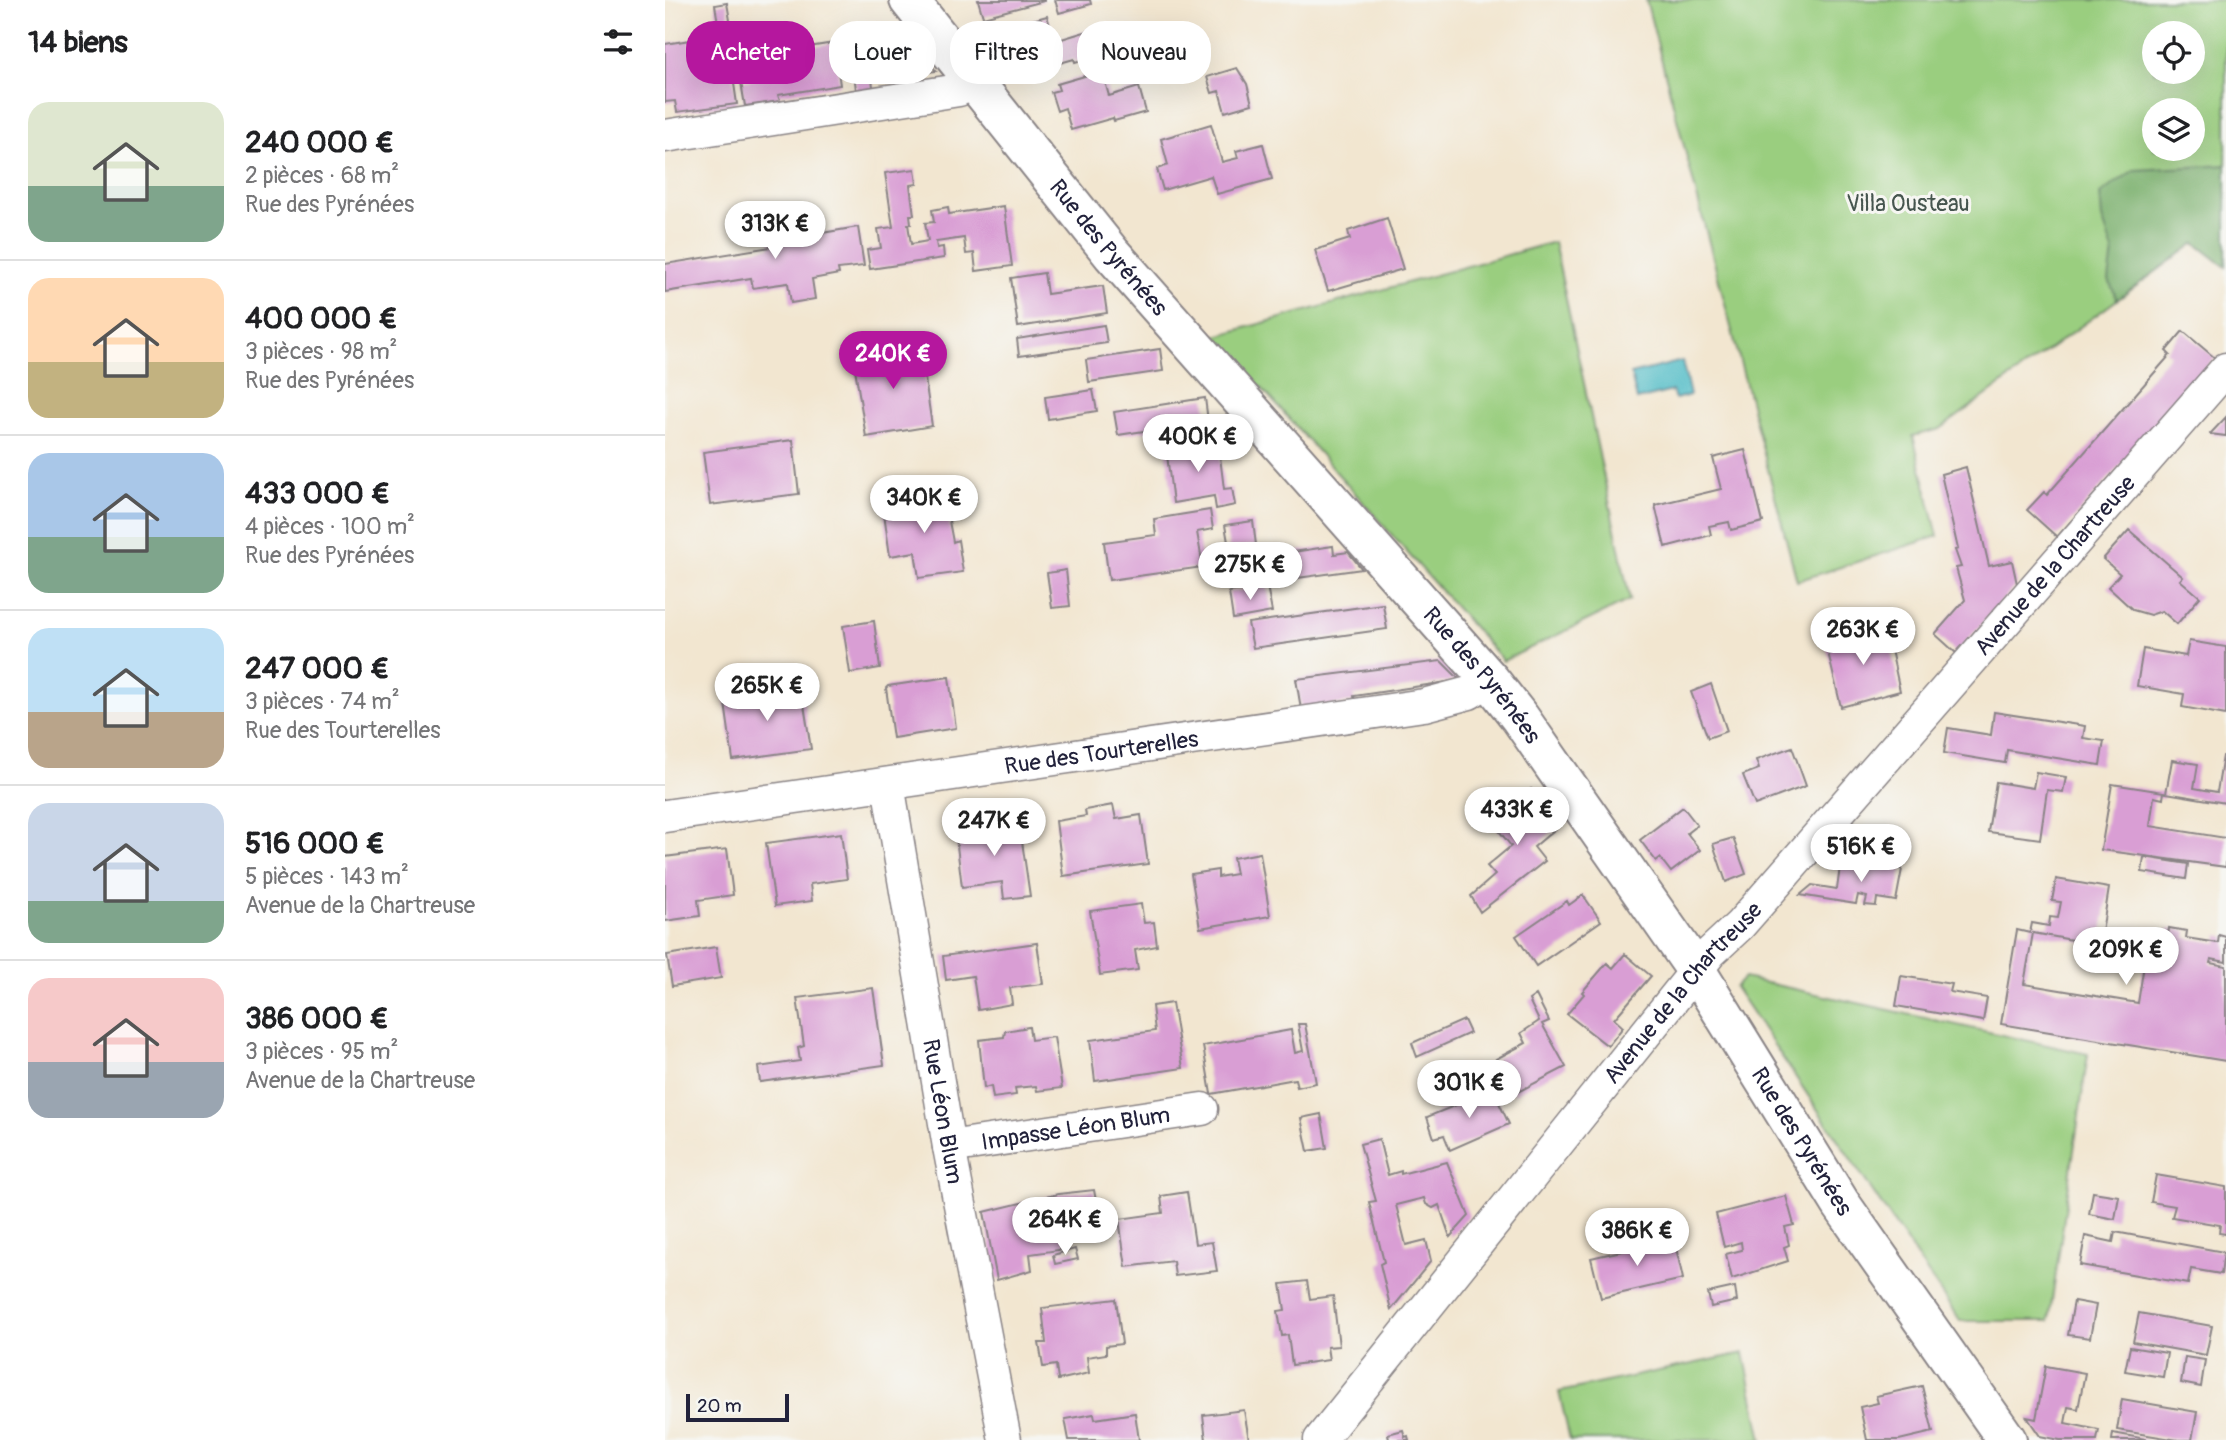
<!DOCTYPE html>
<html lang="fr">
<head>
<meta charset="utf-8">
<style>
  body { margin:0; font-family:Pangolin,sans-serif; background:#f6f6f6; color:#202124; height:100vh; display:flex; flex-direction:column; font-size:26px; white-space:nowrap }
  * { box-sizing:border-box; margin:0 }
  p { font-size:23px; color:#757577 }
  .icon { flex:none; width:38px; height:38px; fill:none; stroke:currentColor; stroke-width:2; stroke-linecap:round; stroke-linejoin:round }
  .map { position:relative; flex:1; overflow:hidden }
  .sheet { display:flex; flex-direction:column; background:#fff; width:665px }
  .sheet>* { flex:none }
  .banner { position:absolute; left:21px; top:21px; width:665px; height:63px; display:flex; gap:14px }
  .fabs { position:absolute; left:1477px; top:21px; display:grid; gap:14px }
  .fabs a { display:grid; place-items:center; width:63px; height:63px; border-radius:50%; background:#fff; box-shadow:0 7px 28px #0002; font-size:35px }
  .scale { position:absolute; left:21px; bottom:18px; width:103px; box-sizing:border-box; padding-left:7px; border:4px solid #22223b; border-top:0; font-size:19px; line-height:24px; white-space:nowrap; color:#22223b; -webkit-text-stroke:5px #f6f6f2; paint-order:stroke }
  .price { position:absolute; translate:-50% -60px; padding:0 16px; border-radius:24px; background:#fff; color:#222; font-size:23px; line-height:46px; filter:drop-shadow(0 2px 4px #0008) }
  .price::after { content:''; position:absolute; left:50%; top:42px; width:21px; height:16px; margin-left:-10px; background:inherit; clip-path:polygon(0 0,100% 0,50% 100%) }
  .price.on { background:#b5179e; color:#fff }
  ul { padding:0; list-style:none }
  li { display:flex; align-items:center; gap:21px; height:175px; padding:0 28px }
  li+li { border-top:2px solid #e0e0e0 }
  li span { display:grid; place-items:center; flex:none; width:196px; height:140px; border-radius:21px; color:#555 }
  li>.icon { margin-inline-start:auto }
  span .icon { width:84px; height:84px; fill:#fffc; stroke-width:1 }
  li b { font-size:30px }
  h2 { display:flex; justify-content:space-between; align-items:center; height:84px; padding:0 28px; font-size:30px }
  .chip { padding:0 24px; border-radius:28px; background:#fff; box-shadow:0 7px 28px #0002; font-size:24px; line-height:63px }
  .chip.on { background:#b5179e; color:#fff }
  main { display:flex; flex:1; min-height:0 }
  .map>svg:first-child { display:block }
</style>
</head>
<body>
<main>
<section class="sheet">
<h2>14 biens<svg class="icon" aria-label="filters" viewBox="0 0 24 24"><path d="M4 7h16M4 17h16"/><circle cx="9" cy="7" r="2"/><circle cx="15" cy="17" r="2"/></svg></h2>
<ul>
<li><span style="background:linear-gradient(#dfe7d0 60%,#7fa58c 0)"><svg class="icon" aria-label="home" viewBox="0 0 24 24"><path d="M3 11l9-7 9 7M6 9v11h12V9"/></svg></span><div><b>240 000 €</b><p>2 pièces · 68 m²</p><p>Rue des Pyrénées</p></div></li>
<li><span style="background:linear-gradient(#ffd9b3 60%,#c2b280 0)"><svg class="icon" aria-label="home" viewBox="0 0 24 24"><path d="M3 11l9-7 9 7M6 9v11h12V9"/></svg></span><div><b>400 000 €</b><p>3 pièces · 98 m²</p><p>Rue des Pyrénées</p></div></li>
<li><span style="background:linear-gradient(#a9c7e8 60%,#7fa58c 0)"><svg class="icon" aria-label="home" viewBox="0 0 24 24"><path d="M3 11l9-7 9 7M6 9v11h12V9"/></svg></span><div><b>433 000 €</b><p>4 pièces · 100 m²</p><p>Rue des Pyrénées</p></div></li>
<li><span style="background:linear-gradient(#bfe0f5 60%,#b9a48a 0)"><svg class="icon" aria-label="home" viewBox="0 0 24 24"><path d="M3 11l9-7 9 7M6 9v11h12V9"/></svg></span><div><b>247 000 €</b><p>3 pièces · 74 m²</p><p>Rue des Tourterelles</p></div></li>
<li><span style="background:linear-gradient(#c9d6e8 70%,#7fa58c 0)"><svg class="icon" aria-label="home" viewBox="0 0 24 24"><path d="M3 11l9-7 9 7M6 9v11h12V9"/></svg></span><div><b>516 000 €</b><p>5 pièces · 143 m²</p><p>Avenue de la Chartreuse</p></div></li>
<li><span style="background:linear-gradient(#f6c9c9 60%,#9aa5b1 0)"><svg class="icon" aria-label="home" viewBox="0 0 24 24"><path d="M3 11l9-7 9 7M6 9v11h12V9"/></svg></span><div><b>386 000 €</b><p>3 pièces · 95 m²</p><p>Avenue de la Chartreuse</p></div></li>
</ul>
</section>
<div class="map">
<svg width="1561" height="1440" viewBox="0 0 1561 1440">
  <rect width="100%" height="100%" fill="#f6f6f2"/>
  <filter id="ink" filterUnits="userSpaceOnUse"><feTurbulence type="fractalNoise" baseFrequency=".0143" numOctaves="2"/><feDisplacementMap in="SourceGraphic" scale="14" xChannelSelector="R" yChannelSelector="G"/><feConvolveMatrix kernelMatrix="1 2 1 2 8 2 1 2 1" color-interpolation-filters="sRGB"/></filter>
  <filter id="wash" filterUnits="userSpaceOnUse"><feTurbulence type="fractalNoise" baseFrequency=".00686" numOctaves="4" result="noise"/><feDisplacementMap in="SourceGraphic" scale="28" xChannelSelector="R" yChannelSelector="G"/><feGaussianBlur stdDeviation="1.57" result="paint"/><feColorMatrix in="noise" values="0 0 0 0 0 0 0 0 0 0 0 0 0 0 0 0 0 1.4 0 .05"/><feComposite in="paint" operator="in"/></filter>
  <g filter="url(#wash)">
    <rect width="100%" height="100%" fill="#f2e6d0"/>
    <path fill="#9ace7f" stroke="#5e785d" stroke-width="2" fill-rule="evenodd" d="M981,0H1561V267L1530,243L1275,429L1248,436L1273,536L1132,581ZM1489,33H1528V72H1489ZM1489,110H1528V149H1489Z
      M889,242L965,600L838,661L551,336Z
      M1079,978L1423,1054L1384,1321H1295L1070,987Z
      M1079,1353L1097,1440H905L894,1392Z"/>
    <path fill="#7bb16e" stroke="#4e6a54" stroke-width="2" d="M1561,165V267L1530,243L1452,300L1444,280L1448,251L1437,218L1435,194L1469,170Z"/>
    <path fill="#4dbbc6" stroke="#386e80" stroke-width="2" d="M1017,361L1025,395L1010,399L1007,391L972,400L966,374Z"/>
    <g id="blocks">
      <path fill="#d99ed4" d="M313,0H379V1L318,17Z
        M390,0H425L426,4L394,13Z
        M62,3L70,49L92,45L96,65L73,68V64L61,66L58,52H54L49,24L53,23L50,5Z
        M382,16L390,41L426,30L430,47L449,41L452,50L410,62L409,59L360,73L346,26Z
        M220,28L222,46H219L220,56L256,52L271,71L207,79L209,95L192,98L186,48L191,47L189,32Z
        M25,40L26,50L49,46L53,72L67,70L72,104L12,112L10,101L0,102V44Z
        M169,43L175,85L113,95L115,101L80,106L76,82L110,75L106,53Z
        M572,68L582,84L587,104L560,112L554,91L547,93L542,77Z
        M437,71L444,96L474,87L481,112L449,121L448,118L406,130L400,108L392,111L386,92L394,90L392,84Z
        M546,124L557,162L573,158L571,151L598,144L607,179L552,194L546,176L498,190L492,169L503,165L496,139Z
        M250,169L252,184L245,185L249,215H245L246,224H243L246,244L263,241L260,223L269,222L267,210L283,207L284,214L339,206L347,266L311,271L309,253L301,254L299,238L271,242L272,248L278,247L279,258L205,269L202,250L216,248L213,229L228,227L220,173Z
        M120,209L123,231L144,229L145,235L193,227L199,266L173,269L174,274L147,279L150,299L126,303L123,283L88,288L86,278L0,292V264L106,247L101,212Z
        M722,218L738,269L663,291L650,250L685,239L683,231Z
        M379,273L382,294L438,286L442,313L353,327L346,278Z
        M439,325L442,343L354,356L352,339Z
        M1518,331L1550,358L1392,537L1362,510L1379,492L1382,495L1505,355L1501,351Z
        M255,345L267,426L201,437L188,356Z
        M495,349L498,371L424,382L421,360Z
        M428,390L432,411L383,419L380,397Z
        M540,398L543,421L453,435L449,412Z
        M1561,417V436L1545,434Z
        M128,440L134,494L45,505L38,452Z
        M553,441L559,489L567,488L570,505L551,509L549,496L508,503L501,447Z
        M1080,450L1098,522L1066,530L1064,522L1044,526L1046,535L1000,547L990,505L1056,489L1048,458Z
        M1301,467L1324,566L1347,561L1352,584L1291,653L1270,634L1300,600L1291,568L1296,567L1290,550L1293,549L1276,474Z
        M283,496L287,519L284,521L288,542L293,540L298,572L254,578L250,552L225,556L218,506Z
        M545,510L548,529L532,532L538,567L444,580L439,542L491,535L489,519Z
        M588,521L591,545L564,548L560,525Z
        M1464,530L1518,577L1515,580L1535,597L1512,624L1497,611L1485,615L1468,610L1443,587L1455,574L1438,559Z
        M668,546L669,554L683,552L697,569L561,588L559,574L597,569L595,557Z
        M401,570L405,606L387,608L382,573Z
        M602,586L607,612L568,619L564,592Z
        M718,604L722,629L588,648L583,623Z
        M209,621L215,668L185,673L178,626Z
        M1221,627L1235,691L1176,707L1161,644Z
        M1524,641L1561,647V715L1517,707L1519,694L1472,686L1478,649L1521,656Z
        M776,661L795,680L689,696L690,702L636,709L631,679Z
        M284,677L291,728L228,738L221,688L223,686Z
        M1046,684L1062,731L1043,738L1026,692Z
        M136,685L146,749L68,760L59,696Z
        M1329,712L1420,726L1418,738L1439,741L1435,765L1342,750L1340,763L1279,753L1283,728L1326,735Z
        M1127,747L1141,786L1090,805L1078,775L1094,769L1091,760Z
        M1558,756H1561V803L1501,793L1507,760L1533,764L1529,788L1552,792Z
        M1371,772L1401,777L1398,792L1382,790L1375,839L1323,832L1331,782L1368,788Z
        M1447,784L1499,792L1498,799L1489,797L1485,826L1561,838V867L1436,850Z
        M866,789L895,825L869,847L880,861L815,912L806,896L830,875L822,866L846,846L827,822Z
        M448,805L451,819L476,815L483,864L398,876L391,821L421,816L420,810Z
        M1018,807L1032,825L1022,833L1035,850L1006,872L995,858L991,861L975,840Z
        M354,821L365,896L339,899L337,882L297,887L290,829Z
        M176,833L182,879L145,884L147,901L110,906L101,843Z
        M1068,838L1081,874L1061,882L1048,844Z
        M62,849L68,895L33,900L35,916L0,921V857Z
        M595,853L605,916L535,928L526,874L553,870V877L571,874L568,858Z
        M1479,857L1523,864L1521,879L1477,872Z
        M1176,860L1237,869L1231,901L1212,898L1211,906L1200,905L1202,897L1193,895L1191,904L1135,895L1147,885L1172,889Z
        M1391,879L1444,888L1435,945L1368,933L1359,984L1473,1003L1481,952L1500,955L1504,928L1522,931L1521,938L1553,943L1554,935L1561,937V962L1546,959L1545,963L1561,966V1061L1336,1024L1352,930L1365,933L1367,923L1384,926L1385,917L1393,918L1396,902L1387,901Z
        M918,895L936,921L871,966L851,936L902,901L904,905Z
        M476,904L479,923L489,922L492,946L470,950L473,970L435,975L425,911Z
        M372,943L378,984L345,988L347,1004L313,1010L308,976L281,980L278,956Z
        M51,947L56,978L7,986L2,955Z
        M960,954L986,976L949,1019L958,1027L943,1046L902,1014L919,994L917,992L942,963L948,968Z
        M1236,976L1287,984L1285,992L1322,998L1318,1021L1231,1006Z
        M208,988L219,1065L95,1082L93,1067L135,1061L133,1048L139,1046L132,998Z
        M871,995L884,1021L877,1024L901,1067L849,1094L831,1059L861,1043L856,1033L874,1021L864,1000Z
        M507,1003L518,1068L430,1081L425,1040L490,1031L487,1006Z
        M799,1020L805,1033L752,1057L747,1043Z
        M633,1024H640L651,1083L632,1087L630,1079L546,1094L538,1046L626,1030L630,1053L638,1051Z
        M364,1027L366,1040L389,1037L397,1088L372,1091L371,1086L350,1088L351,1095L328,1098L326,1086L319,1088L314,1040L339,1037L340,1031Z
        M828,1090L844,1124L785,1150L779,1135L769,1138L762,1117Z
        M656,1114L662,1148L643,1151L636,1118Z
        M714,1139L723,1175L736,1171V1174L782,1162L804,1216L785,1237L774,1205L768,1208L761,1204L759,1198L731,1205L741,1245L761,1240L766,1261L726,1310L715,1264L719,1262L704,1202L711,1201L695,1144Z
        M1491,1175L1561,1187V1234L1554,1233L1555,1225L1507,1217L1510,1206L1486,1202Z
        M429,1190L435,1222L398,1228L401,1249L365,1254L367,1270L332,1280L319,1212L393,1194Z
        M522,1192L530,1244L547,1242L552,1271L510,1276L508,1261L461,1267L454,1219L498,1213L496,1196Z
        M1428,1192L1454,1196L1450,1219L1424,1214Z
        M1121,1196L1129,1225L1120,1227L1124,1245L1119,1247L1123,1261L1067,1279L1061,1254L1077,1250L1076,1242L1059,1247L1051,1214Z
        M1450,1232L1559,1252L1556,1274L1526,1269L1523,1284L1415,1265L1420,1236L1448,1242Z
        M1009,1239L1018,1279L936,1298L926,1258Z
        M410,1249L413,1259L390,1264L388,1255Z
        M642,1281L645,1299L668,1296L674,1346L662,1347L664,1360L627,1365L623,1335L617,1336L613,1311L620,1310L616,1284Z
        M1070,1287L1072,1301L1046,1307L1043,1293Z
        M451,1299L457,1344L441,1346V1354L422,1357L424,1373L393,1380L391,1365L378,1367L374,1343H381L377,1308Z
        M1409,1301L1431,1305L1425,1338L1403,1335Z
        M1474,1313L1547,1326L1541,1355L1468,1342Z
        M1465,1347L1502,1353L1498,1377L1460,1371Z
        M1520,1357L1540,1360L1536,1387L1516,1383Z
        M1381,1366L1420,1373L1413,1409L1403,1407L1400,1423L1434,1430L1432,1440H1395L1375,1436L1362,1417L1371,1419Z
        M1257,1386L1268,1432L1234,1440H1202L1195,1407L1213,1403L1211,1396Z
        M1457,1399L1532,1412L1527,1440H1513L1452,1430Z
        M579,1410L584,1440H541L538,1415Z
        M470,1413L474,1440H404L400,1419L429,1414L430,1419Z
        M738,1430L740,1437L743,1436L744,1440H724L723,1434Z
        M1448,1433L1481,1439V1440H1447Z"/>
    </g>
  </g>
  <g filter="url(#ink)">
    <use href="#blocks" fill-opacity="0" stroke="#8a8486" stroke-width="2"/>
    <g fill="none" stroke-linecap="round" stroke-linejoin="round">
      <defs>
        <g id="minor">
          <path d="M0,136L294,90L308,79"/>
          <path id="s1" d="M223,784L284,1147L340,1440"/>
          <path id="s2" d="M0,816L759,705L804,693L825,680"/>
          <path id="s3" d="M284,1147L537,1109"/>
          <path id="s4" d="M655,1440L1046,952L1075,925L1561,369"/>
        </g>
        <g id="tertiary">
          <path id="s5" d="M244,0L447,254L825,680L855,718L1031,970L1176,1204L1342,1440"/>
        </g>
      </defs>
      <use href="#minor" stroke="#8a8486" stroke-width="35"/>
      <use href="#tertiary" stroke="#8a8486" stroke-width="42"/>
      <use href="#minor" stroke="#fff" stroke-width="32"/>
      <use href="#tertiary" stroke="#fff" stroke-width="38"/>
    </g>
  </g>
  <g text-anchor="middle" stroke-width="6" stroke-linejoin="round" paint-order="stroke">
    <g font-size="23" fill="#46564f" stroke="#f6f6f2">
      <text x="1243" y="211">Villa Ousteau</text>
    </g>
    <g font-size="23" fill="#22223b" stroke="#f6f6f2">
      <text dy="8" stroke="none"><textPath href="#s5" startOffset="318">Rue des Pyrénées</textPath></text>
      <text dy="8" stroke="none"><textPath href="#s4" startOffset="1143">Avenue de la Chartreuse</textPath></text>
      <text dy="8" stroke="none"><textPath href="#s5" startOffset="886">Rue des Pyrénées</textPath></text>
      <text dy="8" stroke="none"><textPath href="#s2" startOffset="441">Rue des Tourterelles</textPath></text>
      <text dy="8" stroke="none"><textPath href="#s4" startOffset="576">Avenue de la Chartreuse</textPath></text>
      <text dy="8" stroke="none"><textPath href="#s1" startOffset="332">Rue Léon Blum</textPath></text>
      <text dy="8" stroke="none"><textPath href="#s3" startOffset="128">Impasse Léon Blum</textPath></text>
      <text dy="8" stroke="none"><textPath href="#s5" startOffset="1452">Rue des Pyrénées</textPath></text>
    </g>
  </g>
</svg>
<div class="fabs">
<a><svg class="icon" aria-label="locate" viewBox="0 0 24 24"><circle cx="12" cy="12" r="6"/><path d="M12 2v4M12 18v4M2 12h4M18 12h4"/></svg></a>
<a><svg class="icon" aria-label="layers" viewBox="0 0 24 24"><path d="M12 4l9 5-9 5-9-5zM3 14l9 5 9-5"/></svg></a>
</div>
<div class="scale">20 m</div>
<b class="price" style="left:110px;top:261px">313K €</b>
<b class="price on" style="left:228px;top:391px">240K €</b>
<b class="price" style="left:533px;top:474px">400K €</b>
<b class="price" style="left:259px;top:535px">340K €</b>
<b class="price" style="left:585px;top:602px">275K €</b>
<b class="price" style="left:1198px;top:667px">263K €</b>
<b class="price" style="left:102px;top:723px">265K €</b>
<b class="price" style="left:852px;top:847px">433K €</b>
<b class="price" style="left:329px;top:858px">247K €</b>
<b class="price" style="left:1196px;top:884px">516K €</b>
<b class="price" style="left:1461px;top:987px">209K €</b>
<b class="price" style="left:804px;top:1120px">301K €</b>
<b class="price" style="left:400px;top:1257px">264K €</b>
<b class="price" style="left:972px;top:1268px">386K €</b>
<div class="banner">
<a class="chip on">Acheter</a>
<a class="chip">Louer</a>
<a class="chip">Filtres</a>
<a class="chip">Nouveau</a>
</div>
</div>
</main>
</body>
</html>
